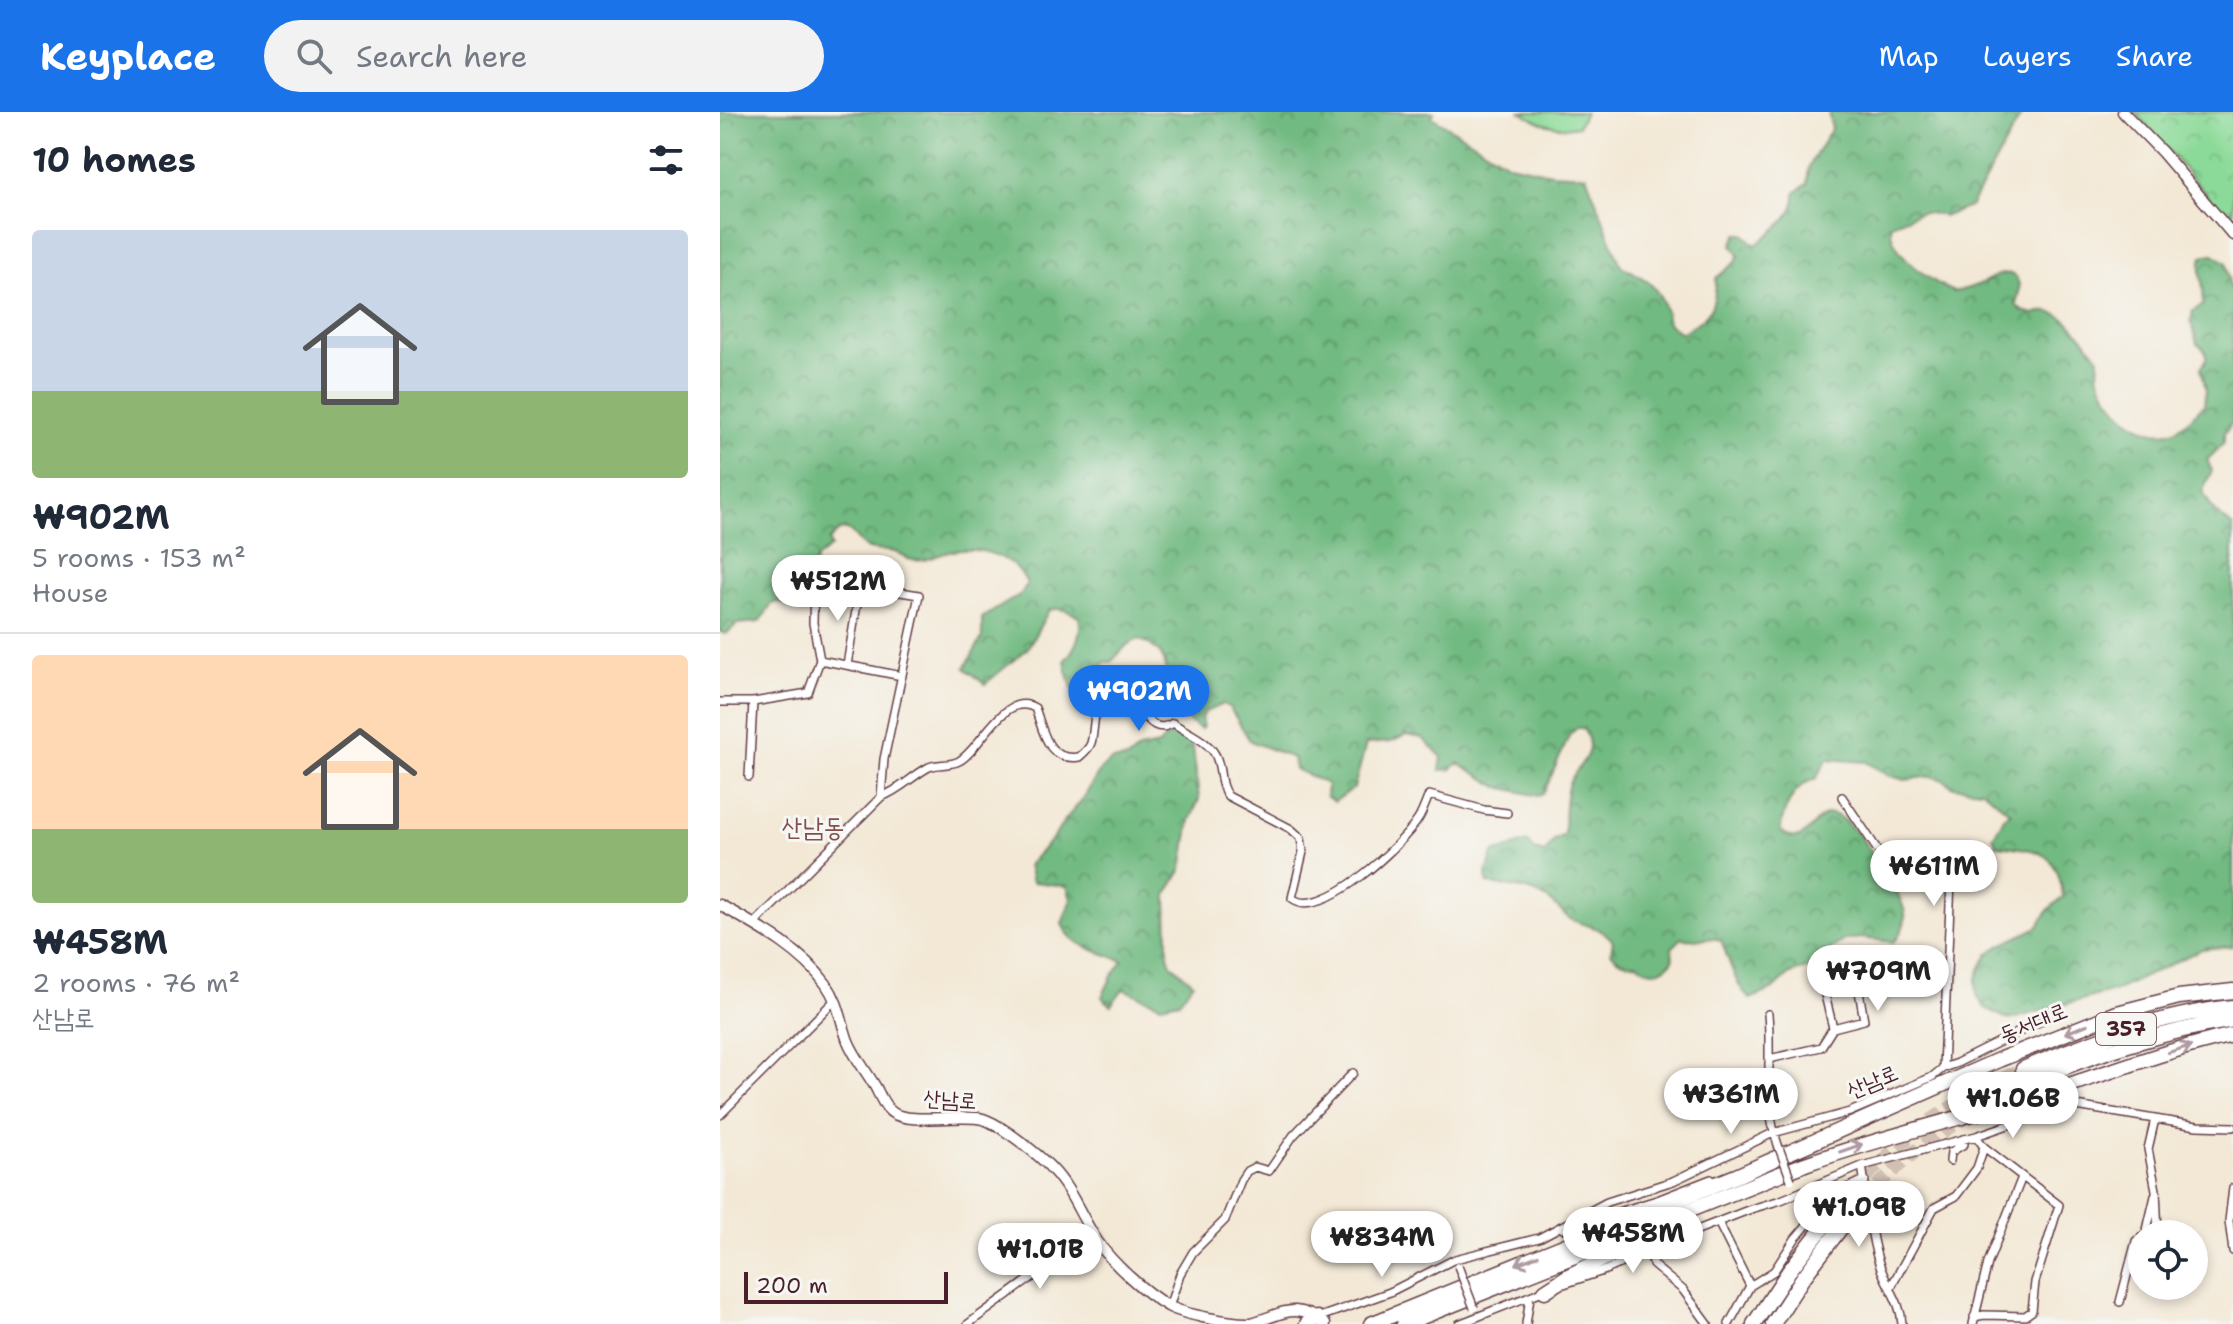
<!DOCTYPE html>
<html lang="en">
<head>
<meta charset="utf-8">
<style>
  body { margin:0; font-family:"Shantell Sans","Poor Story",sans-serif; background:#f2f2f3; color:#1f2937; height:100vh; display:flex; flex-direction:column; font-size:30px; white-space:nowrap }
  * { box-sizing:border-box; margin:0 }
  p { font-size:26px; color:#747a83 }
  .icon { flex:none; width:44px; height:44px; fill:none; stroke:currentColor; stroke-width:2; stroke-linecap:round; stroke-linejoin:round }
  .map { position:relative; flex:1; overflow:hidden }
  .sheet { display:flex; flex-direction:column; background:#fff; width:720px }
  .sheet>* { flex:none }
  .tools { position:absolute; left:1408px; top:1108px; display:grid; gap:16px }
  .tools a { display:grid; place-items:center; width:80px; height:80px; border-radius:50%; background:#fff; box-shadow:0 4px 12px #0003; font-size:40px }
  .scale { position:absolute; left:24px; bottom:20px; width:204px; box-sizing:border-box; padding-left:8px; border:4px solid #4a1f2b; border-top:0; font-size:22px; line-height:28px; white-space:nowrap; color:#4a1f2b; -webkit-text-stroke:6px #f6f6f2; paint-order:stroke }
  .price { position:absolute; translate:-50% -68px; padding:0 18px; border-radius:28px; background:#fff; color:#222; font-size:26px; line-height:52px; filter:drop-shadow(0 2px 4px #0008) }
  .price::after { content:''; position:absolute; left:50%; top:48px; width:24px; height:18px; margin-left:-12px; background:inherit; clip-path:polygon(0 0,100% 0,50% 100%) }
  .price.on { background:#1a73e8; color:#fff }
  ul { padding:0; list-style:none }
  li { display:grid; align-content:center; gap:16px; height:424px; padding:0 32px }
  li+li { border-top:2px solid #e0e1e3 }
  li span { display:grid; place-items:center; height:248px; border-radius:8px; color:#555 }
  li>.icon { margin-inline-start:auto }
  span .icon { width:144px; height:144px; fill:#fffc; stroke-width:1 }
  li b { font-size:34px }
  h2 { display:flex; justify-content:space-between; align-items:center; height:96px; padding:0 32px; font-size:34px }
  header { display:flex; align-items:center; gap:48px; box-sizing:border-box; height:112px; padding:0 40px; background:#1a73e8; color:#fff }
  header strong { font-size:38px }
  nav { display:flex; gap:44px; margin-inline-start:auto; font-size:28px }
  .search { width:560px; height:72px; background:#f2f2f3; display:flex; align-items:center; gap:20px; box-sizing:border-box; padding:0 28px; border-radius:44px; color:#747a83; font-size:30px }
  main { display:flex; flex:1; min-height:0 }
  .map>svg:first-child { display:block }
</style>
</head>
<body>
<header>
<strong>Keyplace</strong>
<div class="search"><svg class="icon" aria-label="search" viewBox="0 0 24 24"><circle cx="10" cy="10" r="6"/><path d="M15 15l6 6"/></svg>Search here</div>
<nav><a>Map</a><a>Layers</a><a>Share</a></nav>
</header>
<main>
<section class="sheet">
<h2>10 homes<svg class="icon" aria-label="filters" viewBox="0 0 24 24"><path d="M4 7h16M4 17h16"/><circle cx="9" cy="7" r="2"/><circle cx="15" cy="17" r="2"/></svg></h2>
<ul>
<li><span style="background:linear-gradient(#c9d6e8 65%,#8fb573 0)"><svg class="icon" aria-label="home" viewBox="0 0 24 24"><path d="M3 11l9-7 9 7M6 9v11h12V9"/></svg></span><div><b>₩902M</b><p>5 rooms · 153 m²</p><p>House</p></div></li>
<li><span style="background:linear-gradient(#ffd9b3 70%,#8fb573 0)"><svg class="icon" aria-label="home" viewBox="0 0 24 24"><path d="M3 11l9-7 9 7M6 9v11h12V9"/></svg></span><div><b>₩458M</b><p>2 rooms · 76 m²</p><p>산남로</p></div></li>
</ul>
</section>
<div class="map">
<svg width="1513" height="1212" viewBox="0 0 1513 1212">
  <defs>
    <pattern id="forest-crowns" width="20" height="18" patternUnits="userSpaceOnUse" patternTransform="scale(2)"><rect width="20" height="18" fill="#71ba81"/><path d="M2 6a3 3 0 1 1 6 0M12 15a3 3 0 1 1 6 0" fill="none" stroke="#5f976a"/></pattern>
    <pattern id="park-crowns" width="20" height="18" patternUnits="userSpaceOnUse" patternTransform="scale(2)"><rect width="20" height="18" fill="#8cda99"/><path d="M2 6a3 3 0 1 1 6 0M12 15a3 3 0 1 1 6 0" fill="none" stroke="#7abb84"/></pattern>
  </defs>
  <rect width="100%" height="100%" fill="#f6f6f2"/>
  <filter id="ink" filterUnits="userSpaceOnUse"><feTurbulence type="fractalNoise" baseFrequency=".0125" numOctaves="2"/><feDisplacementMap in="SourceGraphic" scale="16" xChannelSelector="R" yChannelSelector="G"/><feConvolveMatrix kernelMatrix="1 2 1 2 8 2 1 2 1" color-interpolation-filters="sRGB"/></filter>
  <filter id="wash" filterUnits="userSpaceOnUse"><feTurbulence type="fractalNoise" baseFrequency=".006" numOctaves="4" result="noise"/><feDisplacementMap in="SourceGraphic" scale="32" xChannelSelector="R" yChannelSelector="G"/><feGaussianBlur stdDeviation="1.8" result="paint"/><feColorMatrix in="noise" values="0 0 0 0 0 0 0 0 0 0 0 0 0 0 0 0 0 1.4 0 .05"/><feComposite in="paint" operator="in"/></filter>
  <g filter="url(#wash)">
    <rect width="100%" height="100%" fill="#f3e8d5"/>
    <path fill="url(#forest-crowns)" stroke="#5e6c56" stroke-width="2" d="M0,0H714L712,5L789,52L831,61L866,63L901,154C931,168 943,179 948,211L961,221C988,205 996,199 996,166L1016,150L1019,143L1012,133L1017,122H1024L1036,133C1053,119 1077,104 1075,81L1087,72L1089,54L1112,16L1108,0H1303L1250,95L1225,104L1202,100L1171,112C1167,140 1211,170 1234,180C1243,178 1252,175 1260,172C1272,166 1294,151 1299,173C1300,181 1297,186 1296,193L1302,199L1314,202C1342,190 1364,227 1379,246C1379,253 1377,259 1379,265C1386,291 1421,326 1449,320C1462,317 1474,302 1484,293L1486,278L1481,255C1490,247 1487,237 1477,232L1471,208L1473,199L1483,193C1486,176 1477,160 1482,144L1493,142L1506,150L1510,176L1513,178V310L1504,322V331L1487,348L1492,359L1482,379L1494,399L1513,415V834L1482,837L1397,878L1289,908L1265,896L1257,883L1256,869L1261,855L1268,842L1279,834L1318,815L1329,797L1343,785C1338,738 1319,738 1277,733L1273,725L1285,704L1291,701L1262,678L1234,675L1224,668L1211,664L1185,668L1168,663L1146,650L1107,647L1096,667C1074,671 1063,699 1060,718C1086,743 1093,699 1112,702C1133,705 1183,781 1185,802C1186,812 1180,824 1173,830L1141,826L1124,828L1111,837L1100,852L1070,862L1054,877L1030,887C1018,879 1007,843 1001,828C986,823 977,831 962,826L952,836L953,848C941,861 931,863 917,851C905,852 899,850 891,840L893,829C878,811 864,816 849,806C842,801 836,794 830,789C812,775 789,775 768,772L766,764L773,741L808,730L814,738L825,741L834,728L844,723C845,708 843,687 849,672C859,649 879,643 863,616H857L850,622L824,680L818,684L779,675L738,651L730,658H720L722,645L702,626L686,623L671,630L646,632L634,676L614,690L606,684L607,672L575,657L573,646L530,629L510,596L503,592L485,600L481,606L483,615L481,617L460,604C458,593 451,584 449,573C444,547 446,539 419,527L408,532L391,550H385L375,563C386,573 381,581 372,592C351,587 349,567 345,548C355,537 363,520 359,505C349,499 340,495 329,498L307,537L265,572L245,556L262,526V506L301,482L307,472C296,444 258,433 229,440C214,443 207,452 188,447C187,446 178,441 177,441C167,437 155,440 147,436C133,430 130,402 109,429L111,435L97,446L82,482L74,481L76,489L69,494L60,490L53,491L39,510L17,512L6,522L0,520Z
      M455,622L468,628L473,636L479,687L470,708L462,757L447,782L448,843L451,852L473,871L459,889L441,893L403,877L391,893L382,885L392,864L403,849C381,839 353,837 342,812L351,787L347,774C335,774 325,770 312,770L308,753L335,724L344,709L363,687L381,657L391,649L407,647L419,637L439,633L446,625Z"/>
    <path fill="url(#park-crowns)" stroke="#6b7c62" stroke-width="2" d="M1415,0H1513V114Z"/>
    <path fill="#8cda99" stroke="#6b7c62" stroke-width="2" d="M801,0H865L858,14C836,18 820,12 801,0Z"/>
  </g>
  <g filter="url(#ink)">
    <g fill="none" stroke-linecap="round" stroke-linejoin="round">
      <path stroke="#d1c0b3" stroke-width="14" stroke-dasharray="14 7" stroke-linecap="butt" d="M1261,997L1309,969
        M1119,1095C1174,1029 1226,993 1303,957
        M1129,1105C1165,1064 1195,1035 1243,1007"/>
      <defs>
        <path id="street" d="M127,553L140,474
          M0,590H33L88,581L100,548
          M29,665L33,590
          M161,685L164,647L199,483L100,467L94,472L93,511L100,548L182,564
          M1122,685L1173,761L1231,769L1223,956
          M35,811L161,685C180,678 192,664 209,655C218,651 230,654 239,649C261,637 284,578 315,596C324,620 327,650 359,645C364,641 369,637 371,631C376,616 370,586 392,583C419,578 426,629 453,611C467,621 492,630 497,647C502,661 499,673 508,684L571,717L581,726L583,740L572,786C601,810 684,731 699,706C703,699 706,690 709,683L764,698L787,701
          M1048,902C1052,946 1043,992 1058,1033
          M1113,916L1144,908L1133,845
          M1049,947L1101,935L1113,916L1104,879
          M0,1003L115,888
          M1435,1007L1428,1037L1436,1078L1438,1122
          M1230,1049L1231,1040L1244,1032L1243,1027
          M1142,1054C1148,1087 1149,1122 1160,1154C1167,1175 1181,1189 1182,1212
          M1513,1076L1509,1109L1513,1139
          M998,1110L1030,1174
          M843,1117L940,1087L991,1067
          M1426,1122L1435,1084
          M930,1139L933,1153L963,1178L988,1212
          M844,1172L886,1158L967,1122L1031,1097L1061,1088L1142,1054L1256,1024L1338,996L1356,994L1477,1014L1513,1015
          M1171,1175L1214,1096L1236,1084L1257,1056L1264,1035
          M1400,1190L1416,1129L1422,1125
          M449,1195L460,1162L473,1140L505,1108L521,1068L527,1059L535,1055L549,1059L573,1024L633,961
          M1254,1205L1264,1203L1305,1204L1312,1199L1315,1170L1339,1093L1264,1035L1256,1024
          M597,1206L670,1180L735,1147L819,1126L887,1090L953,1069L1053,1021L1130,1000L1212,965L1223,956L1237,951L1337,901
          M248,1212L373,1121
          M739,1212L825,1178
          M806,1212L810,1185
          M1009,1212L1030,1174L1054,1159L1075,1127L1113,1082L1145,1068
          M1253,1212L1268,1151L1302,1065"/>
        <path id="secondary" d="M1403,0L1442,40L1513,123
          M0,793C37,814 81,837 106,872C119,890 121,910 128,929C135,946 147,960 156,976C160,984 165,996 173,1001C188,1012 242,1002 263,1007C273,1010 281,1016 290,1022C304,1032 320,1044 332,1057C352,1078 361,1105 377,1129C392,1151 425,1181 448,1194C465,1203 513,1212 531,1211C563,1203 572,1188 605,1212"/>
        <path id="highway" d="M1303,957C1371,929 1439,903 1513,895
          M1309,969C1377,941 1440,920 1513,908
          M825,1179L848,1164L942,1119
          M587,1212L597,1206
          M651,1212L1016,1064L1281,947L1397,901L1459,885L1513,879
          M684,1212L1085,1052C1156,1027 1229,1009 1302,988C1373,967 1441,939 1513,923
          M1034,1212L1069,1159L1119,1095
          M1053,1212L1082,1167L1129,1105"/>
      </defs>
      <use href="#street" stroke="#633d44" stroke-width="10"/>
      <use href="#secondary" stroke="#633d44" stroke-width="13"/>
      <use href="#highway" stroke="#633d44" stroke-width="17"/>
      <use href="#street" stroke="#fff" stroke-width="7"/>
      <use href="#secondary" stroke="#fff" stroke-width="10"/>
      <use href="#highway" stroke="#fff" stroke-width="14"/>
      <defs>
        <path id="street-bridge" d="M1058,1033L1071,1068
          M738,1154L754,1196"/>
      </defs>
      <use href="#street-bridge" stroke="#633d44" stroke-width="10" stroke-linecap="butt"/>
      <use href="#street-bridge" stroke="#fff" stroke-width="7"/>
    </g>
    <defs><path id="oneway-shaft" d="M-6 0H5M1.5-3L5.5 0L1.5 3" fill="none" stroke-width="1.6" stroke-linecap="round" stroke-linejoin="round" transform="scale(2)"/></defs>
    <g stroke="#ae9aa0">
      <use href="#oneway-shaft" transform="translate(1356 917) rotate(158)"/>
      <use href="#oneway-shaft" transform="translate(1460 937) rotate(-17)"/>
      <use href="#oneway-shaft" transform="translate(1131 1036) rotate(-19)"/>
      <use href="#oneway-shaft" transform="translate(807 1148) rotate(158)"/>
    </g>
  </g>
  <g text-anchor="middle" stroke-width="6" stroke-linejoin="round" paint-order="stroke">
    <rect fill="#f6f6f2" stroke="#7e6067" stroke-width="2" x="1376" y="901" width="60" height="32" rx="6"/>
    <g font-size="20" font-weight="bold" fill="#4a1f2b">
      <text x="1406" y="924">357</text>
    </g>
    <g font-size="22" fill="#4a1f2b" stroke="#f6f6f2">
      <text transform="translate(1313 910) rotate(-22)" y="8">동서대로</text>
      <text transform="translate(1152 969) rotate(-23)" y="8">산남로</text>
      <text transform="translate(230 987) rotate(3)" y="8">산남로</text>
    </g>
    <g font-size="26" fill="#834f4e" stroke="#f6f6f2">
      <text x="93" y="724">산남동</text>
    </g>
  </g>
</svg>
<div class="tools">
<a><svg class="icon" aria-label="locate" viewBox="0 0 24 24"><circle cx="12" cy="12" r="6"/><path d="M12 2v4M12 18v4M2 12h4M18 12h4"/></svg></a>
</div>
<div class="scale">200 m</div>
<b class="price" style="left:118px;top:511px">₩512M</b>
<b class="price on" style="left:419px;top:621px">₩902M</b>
<b class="price" style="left:1214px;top:796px">₩611M</b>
<b class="price" style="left:1158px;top:901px">₩709M</b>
<b class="price" style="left:1011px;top:1024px">₩361M</b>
<b class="price" style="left:1293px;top:1028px">₩1.06B</b>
<b class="price" style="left:1139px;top:1137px">₩1.09B</b>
<b class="price" style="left:913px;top:1163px">₩458M</b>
<b class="price" style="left:662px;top:1167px">₩834M</b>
<b class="price" style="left:320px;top:1179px">₩1.01B</b>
</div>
</main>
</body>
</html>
